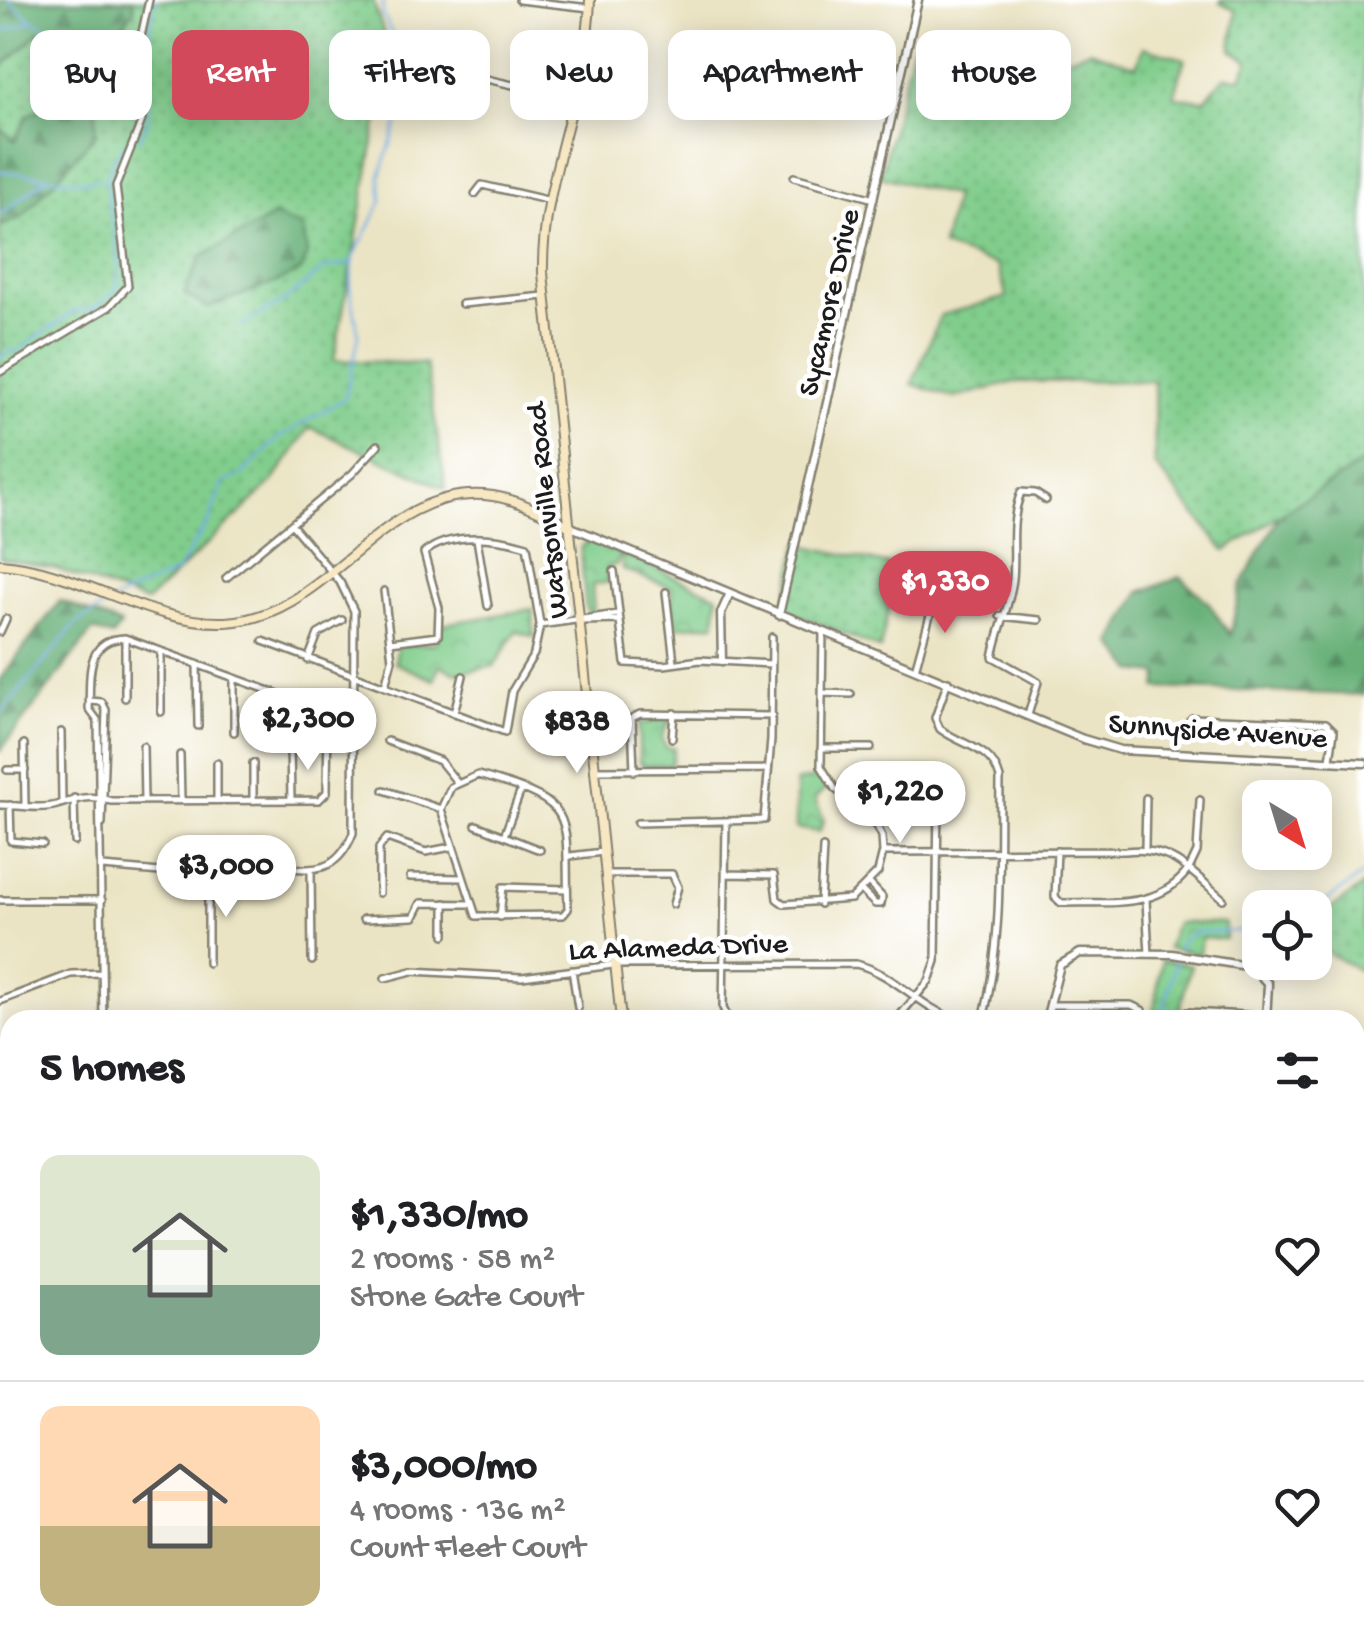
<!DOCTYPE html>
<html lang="en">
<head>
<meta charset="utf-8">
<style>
  body { margin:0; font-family:"Gochi Hand",sans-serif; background:#f6f6f6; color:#202124; height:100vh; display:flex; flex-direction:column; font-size:38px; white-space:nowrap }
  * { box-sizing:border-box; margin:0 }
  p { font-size:32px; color:#757577 }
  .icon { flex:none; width:55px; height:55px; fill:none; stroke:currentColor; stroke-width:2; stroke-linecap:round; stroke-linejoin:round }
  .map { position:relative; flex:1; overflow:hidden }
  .details { position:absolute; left:0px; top:1010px; width:1365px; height:640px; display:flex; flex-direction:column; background:#fff; border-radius:30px 30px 0 0; box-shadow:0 5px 25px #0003 }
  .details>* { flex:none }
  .guide { position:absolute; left:30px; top:30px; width:1305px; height:90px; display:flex; gap:20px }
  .needle { width:65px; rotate:142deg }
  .fabs { position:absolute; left:1242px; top:780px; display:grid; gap:20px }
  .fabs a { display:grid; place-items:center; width:90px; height:90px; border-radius:20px; background:#fff; box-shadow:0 5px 25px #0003; font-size:50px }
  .price { position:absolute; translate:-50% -85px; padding:0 22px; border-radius:35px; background:#fff; color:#222; font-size:32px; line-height:65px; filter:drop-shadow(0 2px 5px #0008) }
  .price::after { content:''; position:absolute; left:50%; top:60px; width:30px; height:22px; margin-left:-15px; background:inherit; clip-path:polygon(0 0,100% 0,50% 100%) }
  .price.current { background:#d1495b; color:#fff }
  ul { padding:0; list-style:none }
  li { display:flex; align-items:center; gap:30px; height:250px; padding:0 40px }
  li+li { border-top:2px solid #e0e0e0 }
  li span { display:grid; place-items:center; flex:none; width:280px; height:200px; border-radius:20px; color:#555 }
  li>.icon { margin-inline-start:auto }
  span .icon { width:120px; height:120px; fill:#fffc; stroke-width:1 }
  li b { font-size:42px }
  h2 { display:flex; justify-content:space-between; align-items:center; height:120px; padding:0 40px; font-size:42px }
  .chip { padding:0 35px; border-radius:20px; background:#fff; box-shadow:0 5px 25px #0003; font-size:35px; line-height:90px }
  .chip.current { background:#d1495b; color:#fff }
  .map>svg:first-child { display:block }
</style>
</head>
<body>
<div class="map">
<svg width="1364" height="1650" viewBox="0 0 1364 1650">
  <defs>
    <pattern id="grass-dots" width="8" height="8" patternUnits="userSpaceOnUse" patternTransform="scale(2.5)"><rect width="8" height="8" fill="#81cd8c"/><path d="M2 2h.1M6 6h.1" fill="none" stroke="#6faf78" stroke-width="1.8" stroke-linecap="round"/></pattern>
    <pattern id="forest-firs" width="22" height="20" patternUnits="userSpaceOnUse" patternTransform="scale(2.5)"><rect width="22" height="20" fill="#68b078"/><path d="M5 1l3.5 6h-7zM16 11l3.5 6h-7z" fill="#558e62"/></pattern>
    <pattern id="park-crowns" width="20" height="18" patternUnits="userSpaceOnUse" patternTransform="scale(2.5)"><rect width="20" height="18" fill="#81cd8c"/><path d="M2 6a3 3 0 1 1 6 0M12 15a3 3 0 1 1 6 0" fill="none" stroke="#6faf78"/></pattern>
  </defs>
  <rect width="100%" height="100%" fill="#fff"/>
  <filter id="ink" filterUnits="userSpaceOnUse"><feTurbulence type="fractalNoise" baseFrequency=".01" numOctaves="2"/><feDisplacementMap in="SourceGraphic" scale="20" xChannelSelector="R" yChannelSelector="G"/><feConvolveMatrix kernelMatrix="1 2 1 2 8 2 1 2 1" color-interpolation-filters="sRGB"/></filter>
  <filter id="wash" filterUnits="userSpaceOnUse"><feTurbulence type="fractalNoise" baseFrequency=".0048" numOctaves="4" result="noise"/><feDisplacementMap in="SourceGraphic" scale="40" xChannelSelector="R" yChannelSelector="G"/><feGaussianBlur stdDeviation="2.25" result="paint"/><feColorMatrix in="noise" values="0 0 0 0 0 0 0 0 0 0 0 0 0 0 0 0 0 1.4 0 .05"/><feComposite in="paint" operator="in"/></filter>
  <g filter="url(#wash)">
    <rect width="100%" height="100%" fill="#ebe4c4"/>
    <path fill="url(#grass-dots)" stroke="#4e7454" stroke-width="2.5" d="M0,0H373L390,52L334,360L426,364L446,489L310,427L272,483L146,602L57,569L0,558Z
      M1221,0H1364V461L1225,551L1155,465L1154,381L1015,382L954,398L912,384L941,315L1007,297L997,265L942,247L954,196L880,176L913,46L1033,69L1090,50L1136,66L1143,47L1185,59L1174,97L1205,100L1224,77L1241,78L1249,61L1231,50L1236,11L1220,3Z
      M799,544L898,567L880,649L784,609Z
      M1364,885V973L1315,946V920Z"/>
    <path fill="url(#forest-firs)" stroke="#42664a" stroke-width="2.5" d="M0,0H133L134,10L105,50L71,48L38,33L0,69Z
      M59,99L96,101V134L21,218L0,226V128L15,141L27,116Z
      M274,216L303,228L307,253L302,270C271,288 240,293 208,308L184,294L201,257Z
      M1364,461V695L1157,688L1159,674L1134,671L1112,643L1140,592L1181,577L1209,603L1230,635L1241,585L1280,515Z
      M60,601L121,625L112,637L93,630L0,751V679Z"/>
    <path fill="url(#park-crowns)" stroke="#4e7454" stroke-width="2.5" d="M590,541L621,554L617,564L607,568L609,582L592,585L594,615L586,609L581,554V547Z
      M623,554L718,596L715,624L674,627L672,588L622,569Z
      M533,609L534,637L516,631L494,666L457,673L439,666L434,680L395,663L397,646L436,643L443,624Z
      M663,719L670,721L661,738L667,748H674L671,765L644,766L639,762V724Z
      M819,777L827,788L815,799L824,821L819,832L796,828V782Z
      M1176,923H1225V939L1201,938L1199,954L1167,948Z
      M1162,960L1191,965L1177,1020H1152Z
      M1364,1464V1650H1291L1272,1640H1355V1491Z"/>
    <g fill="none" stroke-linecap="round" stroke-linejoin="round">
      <path stroke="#74afe5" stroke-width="2.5" d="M9,0C39,33 90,47 134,46
        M0,32L31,22
        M139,140L148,122L146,44L156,0
        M0,171L83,181L107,179
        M0,215L45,179
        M240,326L284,301L324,268L353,263
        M0,358L8,351H18C36,335 55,328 72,312L92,309L115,292C134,244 80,185 127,143
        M0,714L77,623L126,594L177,572L210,518L222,484L242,474L280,437L345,398L359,336L350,288L354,256L382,201L380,176L404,104L395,41L383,14V0
        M1315,909L1364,874
        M1179,949L1182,940L1195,932L1260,931
        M1161,1020L1176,961
        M0,1387H10
        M1280,1640L1298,1650"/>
    </g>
  </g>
  <g filter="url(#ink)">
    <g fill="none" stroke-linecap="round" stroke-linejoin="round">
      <defs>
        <path id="minor" d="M519,0L590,8
          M482,78L574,99
          M794,177L874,199
          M475,194L482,185L551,201
          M462,304L545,296
          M0,372L109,307L128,286L116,186L142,120L137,55L149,0
          M477,539L488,606
          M614,571L625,663L664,665L700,660L771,664
          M226,578L352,474L378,445
          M384,591L392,660L385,686
          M666,592L674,662
          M1000,616L1039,620
          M583,621L619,620
          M0,632L6,619
          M263,641L505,732L512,691L534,654L540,625L618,614
          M390,642L438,636L439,608L424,553C450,531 497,537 527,546L540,624
          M161,651V712
          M308,660L318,634L342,620
          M197,664L198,726
          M916,666L936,594
          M234,678V732
          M948,681L935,718L940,729C964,747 991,746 1000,778C999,860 1003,940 983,1020
          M270,691L272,719
          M822,693L851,694
          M125,698V638
          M90,701L102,702L106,710L102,824
          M454,713L463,676
          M1028,715L1038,682L993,657C998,631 1010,604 1013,579C1016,547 1009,525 1021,492L1035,493L1046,500
          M61,732L62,802
          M1179,733L1192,718L1326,723L1334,731L1330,760
          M672,738L674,713
          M387,741L440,761L456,781
          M24,744L25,805
          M143,746L144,801
          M290,746L291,800
          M821,748H871
          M180,755L181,800
          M217,763V800
          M253,763V800
          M7,770H25
          M595,770L767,769
          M634,771L632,718L640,714L772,716
          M478,775C582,804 564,813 568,909L563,915L476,916L441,809L451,787Z
          M384,790L441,809
          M74,798L75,842
          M0,805C16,805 41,810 57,805C76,799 89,794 111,801L319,800L327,792L328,710
          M10,805L11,841L43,844
          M637,823L764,820L771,740L772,637
          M726,823L723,1008L729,1020
          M476,825L540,850
          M504,836L521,790
          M1145,847L1146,798
          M1057,851L1055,897L1061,903C1107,901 1158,911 1188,870
          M883,852L1125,851C1170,845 1190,871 1223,899
          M570,856L603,852
          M103,867L217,877L264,871
          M311,871L312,961
          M1188,871L1197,852L1200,800
          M606,874H672L678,887L673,904
          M727,874L774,875L777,899L784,904L851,899L878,872L883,852L882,836L871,815L835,789L821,766L823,632
          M208,877V963
          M223,877C229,874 237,867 244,866C286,858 330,893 353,833L354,611L340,582L292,525
          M410,877L461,878
          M863,892L875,904H881L882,897L870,884
          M379,893V848L387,838L426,852L451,847
          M0,900H102
          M1146,900L1149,954
          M820,904L823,848
          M500,917L503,887L566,889
          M363,919L414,917L421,903L470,904
          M445,935V903
          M572,970L578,1008
          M385,978L412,971L522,977L613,965L856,964C896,974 919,1008 958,1020
          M0,1001L71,974L102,973
          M1050,1005H1131L1142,1010
          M1187,1012L1267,1016
          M103,1020L98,721L89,709C91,680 83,639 125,638L311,706L354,710
          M896,1020L929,981L936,961L938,799
          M2,1088V1132
          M0,1227H10"/>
        <path id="tertiary" d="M571,527L1083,739L1120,750L1364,763
          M779,615L918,0
          M722,661L721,613L730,593
          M1046,1020L1060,965L1080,953L1172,954L1253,967L1268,984L1266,1020
          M1355,1463L1364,1435
          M1355,1481L1364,1453
          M1041,1640V1650
          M1230,1650L1237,1640
          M1241,1650L1248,1640"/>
        <path id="secondary" d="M590,0C587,93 541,180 543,273L621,1020
          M0,564C79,569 148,625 226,622C332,617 382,480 493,496C520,500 546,515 571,527
          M673,1640H859
          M921,1640L1116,1650
          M1102,1640L1160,1650"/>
        <path id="primary" d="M0,1642L673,1641V1650"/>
      </defs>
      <use href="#minor" stroke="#848070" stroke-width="10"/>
      <use href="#tertiary" stroke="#848070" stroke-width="11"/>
      <use href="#secondary" stroke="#848070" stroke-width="12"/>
      <use href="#primary" stroke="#848070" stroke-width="15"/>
      <use href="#minor" stroke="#fff" stroke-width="5"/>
      <use href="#tertiary" stroke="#fff" stroke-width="6"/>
      <use href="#secondary" stroke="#f7e8c3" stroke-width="8"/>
      <use href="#primary" stroke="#ecc569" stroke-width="10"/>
    </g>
  </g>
  <g text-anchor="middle" stroke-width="9" stroke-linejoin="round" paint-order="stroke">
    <g font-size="30" fill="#1c1c1c" stroke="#fff">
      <text transform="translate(827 302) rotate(-77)" y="10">Sycamore Drive</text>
      <text transform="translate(545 511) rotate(-96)" y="10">Watsonville Road</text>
      <text transform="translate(1218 729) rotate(4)" y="10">Sunnyside Avenue</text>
      <text transform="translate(678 945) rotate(-2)" y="10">La Alameda Drive</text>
    </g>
  </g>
</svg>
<div class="fabs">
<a><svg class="needle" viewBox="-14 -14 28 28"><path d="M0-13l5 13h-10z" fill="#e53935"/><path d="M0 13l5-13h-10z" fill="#757577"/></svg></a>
<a><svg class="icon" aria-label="locate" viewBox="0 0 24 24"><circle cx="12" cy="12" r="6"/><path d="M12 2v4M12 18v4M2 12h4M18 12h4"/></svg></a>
</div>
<b class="price current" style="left:945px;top:636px">$1,330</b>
<b class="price" style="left:308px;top:773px">$2,300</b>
<b class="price" style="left:577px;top:776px">$838</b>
<b class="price" style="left:900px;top:846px">$1,220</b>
<b class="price" style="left:226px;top:920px">$3,000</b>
<div class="guide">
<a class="chip">Buy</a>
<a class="chip current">Rent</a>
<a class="chip">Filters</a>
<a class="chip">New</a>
<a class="chip">Apartment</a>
<a class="chip">House</a>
</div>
<section class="details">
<h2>5 homes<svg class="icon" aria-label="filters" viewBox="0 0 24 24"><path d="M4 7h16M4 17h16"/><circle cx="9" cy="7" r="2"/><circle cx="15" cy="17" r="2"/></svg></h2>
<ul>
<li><span style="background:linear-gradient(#dfe7d0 65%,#7fa58c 0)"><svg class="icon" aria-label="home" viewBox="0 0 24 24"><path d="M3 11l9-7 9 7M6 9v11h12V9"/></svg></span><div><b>$1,330/mo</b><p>2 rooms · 58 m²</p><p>Stone Gate Court</p></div><svg class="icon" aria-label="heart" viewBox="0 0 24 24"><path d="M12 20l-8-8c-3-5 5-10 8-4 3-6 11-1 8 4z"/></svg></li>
<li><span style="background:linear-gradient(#ffd9b3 60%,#c2b280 0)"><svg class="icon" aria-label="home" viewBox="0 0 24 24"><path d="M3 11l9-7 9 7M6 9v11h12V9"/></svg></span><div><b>$3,000/mo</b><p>4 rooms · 136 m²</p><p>Count Fleet Court</p></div><svg class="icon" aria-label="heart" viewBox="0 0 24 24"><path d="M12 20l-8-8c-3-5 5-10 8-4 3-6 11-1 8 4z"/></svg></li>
</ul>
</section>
</div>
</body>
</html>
